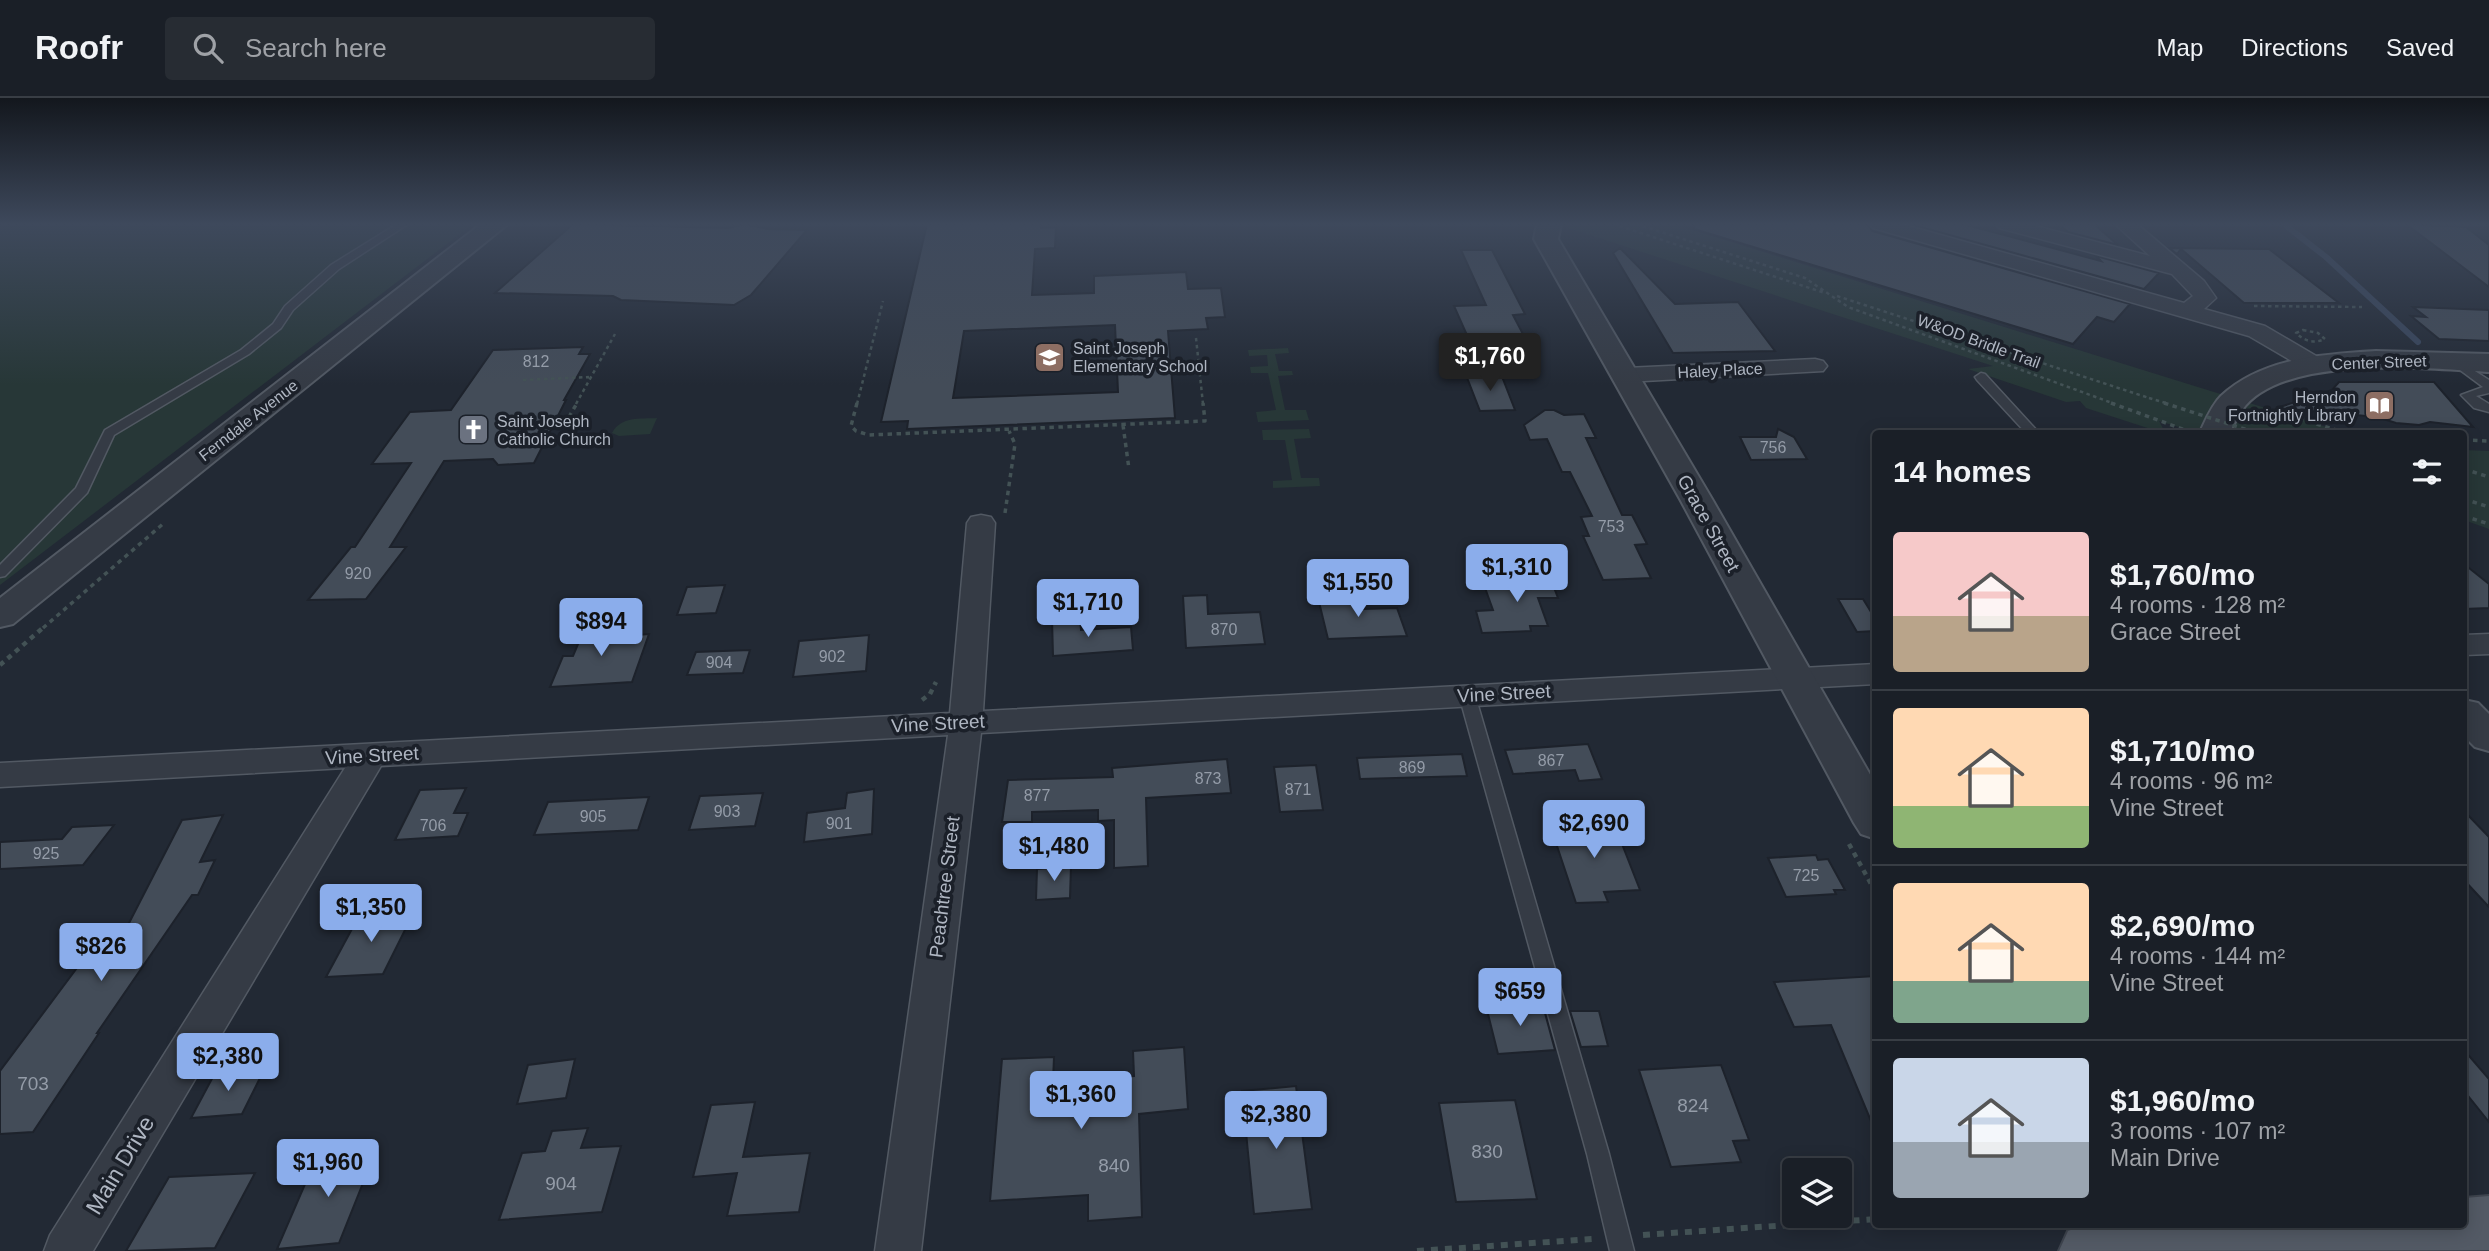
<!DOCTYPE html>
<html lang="en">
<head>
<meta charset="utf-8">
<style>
  body { margin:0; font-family:Helvetica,sans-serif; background:#272c33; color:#f1f3f6; height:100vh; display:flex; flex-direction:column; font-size:26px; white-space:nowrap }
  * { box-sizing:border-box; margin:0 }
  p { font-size:23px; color:#9fa2a7 }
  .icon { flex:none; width:38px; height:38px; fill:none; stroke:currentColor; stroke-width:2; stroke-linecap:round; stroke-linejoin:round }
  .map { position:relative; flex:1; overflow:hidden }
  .drawer { position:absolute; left:1872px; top:332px; width:595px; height:798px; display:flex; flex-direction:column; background:#1a1f27; border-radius:7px; box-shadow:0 4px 18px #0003,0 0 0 2px #383d44 }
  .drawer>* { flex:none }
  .buttons { position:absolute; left:1782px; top:1060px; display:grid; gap:14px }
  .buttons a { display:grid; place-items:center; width:70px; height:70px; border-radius:7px; background:#1a1f27; box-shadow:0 4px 18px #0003,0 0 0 2px #383d44; font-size:35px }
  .price { position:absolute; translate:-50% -60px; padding:0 16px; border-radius:7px; background:#8badeb; color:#111; font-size:23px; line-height:46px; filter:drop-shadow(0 2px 4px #0008) }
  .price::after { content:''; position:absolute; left:50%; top:42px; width:21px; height:16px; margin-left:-10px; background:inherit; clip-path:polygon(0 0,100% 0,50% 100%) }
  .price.active { background:#222; color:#fff }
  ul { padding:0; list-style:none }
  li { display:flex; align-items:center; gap:21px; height:175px; padding:0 21px }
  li+li { border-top:2px solid #383d44 }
  li span { display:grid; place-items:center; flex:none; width:196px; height:140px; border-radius:7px; color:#555 }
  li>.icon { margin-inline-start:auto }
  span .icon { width:84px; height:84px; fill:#fffc; stroke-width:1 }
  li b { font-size:30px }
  h2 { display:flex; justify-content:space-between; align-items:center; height:84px; padding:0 21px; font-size:30px }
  header { display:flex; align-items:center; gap:42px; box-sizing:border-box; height:98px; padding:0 35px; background:#1a1f27; border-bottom:2px solid #383d44 }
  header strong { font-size:33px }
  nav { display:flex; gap:38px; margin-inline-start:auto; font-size:24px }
  .search { width:490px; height:63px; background:#272c33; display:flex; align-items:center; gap:18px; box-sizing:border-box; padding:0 24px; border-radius:7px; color:#9fa2a7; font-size:26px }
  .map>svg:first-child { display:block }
</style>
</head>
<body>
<header>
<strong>Roofr</strong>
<div class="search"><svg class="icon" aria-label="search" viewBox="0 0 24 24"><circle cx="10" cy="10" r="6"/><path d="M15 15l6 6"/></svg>Search here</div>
<nav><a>Map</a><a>Directions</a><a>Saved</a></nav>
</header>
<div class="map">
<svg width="2489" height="1153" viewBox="0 0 2489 1153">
  <rect width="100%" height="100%" fill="#222934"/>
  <path fill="#273737" d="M0,126H473L0,487Z
    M1556,126H1673L2349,336H2201L2159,323L2166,336L2086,310L2080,303L2066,304L1968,271L1993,268Z
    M1288,250L1289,255L1275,256L1279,273H1292L1293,277L1278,278L1285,312H1306L1309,322L1258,324L1256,314L1276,312L1268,275H1251L1250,269L1268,268L1267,257L1249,258L1248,252Z
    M657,320L650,336L619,338L612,335C621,318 640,321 657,320Z
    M1309,331L1311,340L1294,341L1301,380H1319L1320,388L1273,390V383L1292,382L1285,342H1263L1262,332Z
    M2464,352L2489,353V431L2464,422Z"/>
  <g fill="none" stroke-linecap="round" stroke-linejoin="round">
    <path stroke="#39465c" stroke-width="6" d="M2284,126L2326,159L2418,244"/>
  </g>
  <path fill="#434c58" stroke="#1d222b" stroke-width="2" fill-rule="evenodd" d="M573,126L728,130L745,126L768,131L807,132L751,197L734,207L621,202L613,198L495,195Z
    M927,126H1041V130L1056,129L1055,150L1035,151L1032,197L1094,195V178L1186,174L1188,191L1221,190L1225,219L1206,220L1208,231L1168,233L1175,320L907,331L908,323L881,324ZM1115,227L1118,294L953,300L964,233Z
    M1695,126H1867L1872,133L2130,206L2114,224L2097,219L2073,246L1694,131Z
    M1910,126H1963L2101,163L2096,158L2159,175L2144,191Z
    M2059,126H2094L2118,147L2068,134Z
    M2406,126L2466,129L2489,147V189Z
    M1620,150L1675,206L1738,204L1775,253L1673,255L1613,155Z
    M2169,150L2269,151L2339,205H2244L2181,151L2177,156Z
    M1461,152H1492L1525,216L1513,217L1535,259L1478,262L1454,208L1486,207Z
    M2413,209L2489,212V243L2439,241L2411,218L2426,219Z
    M583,249L579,256H590L564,302H566L534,365L498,367L493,361L444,363L390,449H406L366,501L308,502L351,449H355L411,365L372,366L410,314L451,312L493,252Z
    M1501,276L1515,312L1480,313L1466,277Z
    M2339,284H2434L2473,329L2430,324L2419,327L2396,325L2377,319L2277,310L2332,292Z
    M1545,312H1554L1564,317L1584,316L1596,340H1586L1622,417H1632L1647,446L1635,447L1651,480L1603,482L1583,438H1589L1581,419L1592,418L1570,374H1562L1547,341L1530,342L1524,327Z
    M1778,331L1794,339L1807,361L1751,362L1740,339H1776Z
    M2464,466L2489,486V510L2464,511Z
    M1548,474L1558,500H1538L1548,528H1530L1531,533L1482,535L1476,513L1493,512L1484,487L1521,486L1517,475Z
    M725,487L716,515L677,517L687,489Z
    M1339,493H1352L1359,498L1364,511L1397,510L1407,538L1328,541L1319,504Z
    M1207,497L1208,516L1260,514L1265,546L1186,550L1183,498Z
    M1838,501H1863L1876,522V533L1857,534Z
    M1080,519L1081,532L1131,529L1133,552L1053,558L1052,521Z
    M616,526L610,539L649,536L632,584L550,589L563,558H573L586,527Z
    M869,537L866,573L793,579L799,543Z
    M750,552L743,575L687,577L696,554Z
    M1588,646L1602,681L1579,683L1575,672L1513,676L1505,652Z
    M1462,656L1467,678L1360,681L1357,660Z
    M1227,661L1231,695L1146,700L1148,768L1114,770V722L1098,723V712L1032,714V724H1002L1008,682L1113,679L1112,670Z
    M1316,667L1323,712L1280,714L1274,669Z
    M466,690L454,715H468L458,738L395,742L420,692Z
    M874,691L872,736L804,744L807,715L845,710L847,695Z
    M763,695L755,728L689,732L700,698Z
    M649,699L638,732L534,737L548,704Z
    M2464,713L2489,739V809L2464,782Z
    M223,717L200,764L215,762L198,797H192L97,935H99L33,1034L0,1036V973L109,827H128L182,722Z
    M1613,723L1640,792L1604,794L1608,804L1576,805L1550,727Z
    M114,727L83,767L0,771V744L62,741L72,729Z
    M1816,757L1818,762L1828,761L1845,792H1834L1836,796L1786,799L1768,760Z
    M1071,768L1070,800L1036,802L1037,771Z
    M414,814L383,876L326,879L360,816Z
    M1876,878V1035L1831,927L1794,929L1774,884Z
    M1542,904L1555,952L1498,956L1486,908Z
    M1570,913H1599L1608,948L1581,949Z
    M1184,949L1188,1011L1139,1016L1142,1119L1088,1123V1097L990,1103L1002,961L1054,959L1053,984L1134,978L1133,953Z
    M2464,952L2489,981V1024L2464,993Z
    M575,961L566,1000L517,1006L528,967Z
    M1721,967L1749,1042L1733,1043L1741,1064L1671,1069L1639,972Z
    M265,970L242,1016L191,1020L215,975Z
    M1296,988L1312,1111L1254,1116L1242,993Z
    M1515,1002L1537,1101L1456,1104L1439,1005Z
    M755,1004L743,1059L810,1055L799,1114L727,1118L737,1075L693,1079L711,1007Z
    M588,1030L581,1050L621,1048L602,1114L499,1122L522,1055L545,1053L552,1033Z
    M377,1050L339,1145L277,1151L318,1056Z
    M255,1075L215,1150L126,1153L169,1079Z"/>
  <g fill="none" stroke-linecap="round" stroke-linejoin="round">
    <defs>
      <path id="service" d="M397,126H408L339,171L293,212L281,230L249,256L114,337L87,395L5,478L0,479V467L76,390L105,332L241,252L273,226L285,208L331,167Z
        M2456,261L2489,282V295L2476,298L2489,306V314L2474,310L2461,297L2483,289L2452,266V262Z
        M1981,275L1985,276L2040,336H2027L1977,282L1975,279Z
        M1467,592L1475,597L1609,1056L1634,1153H1610L1587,1056L1459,597Z"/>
      <path id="minor" d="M1870,126H1901L2184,205L2193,198L2172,176L1999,130L1996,126H2028L2150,158L2115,126H2137L2204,183L2216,200L2204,211L2265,228L2323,262L2327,267L2323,272H2307L2249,238L1873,130Z
        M1815,261L1823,263L1827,268L1823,273L1626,284L1618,282L1614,277L1618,272L1626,270Z
        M981,417L991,419L995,425L983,613L1876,566V586L981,635L921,1153H875L948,637L381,668L93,1153H44L50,1137L345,670L0,689V665L950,615L967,425L971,419Z
        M2489,536V556L2464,557V537Z"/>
      <path id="tertiary" d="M481,126H508L13,526L0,529V500Z
        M1537,126H1561L1558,141L1712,401L1876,687V741L1861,736L1854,725L1680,401L1534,141Z
        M2376,253L2489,256V274C2427,270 2282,256 2242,312C2237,319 2233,328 2229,336H2199C2205,324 2211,308 2221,298C2262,260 2323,256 2376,253Z
        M2464,602L2478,605L2489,616V653L2475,649L2464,638Z"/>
      <path id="primary" d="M2489,1098V1152L2059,1153L2068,1133L2084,1127H2464V1100Z"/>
    </defs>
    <use href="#service" stroke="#525963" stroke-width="3"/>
    <use href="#minor" stroke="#525963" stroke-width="3"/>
    <use href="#tertiary" stroke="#525963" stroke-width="4"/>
    <use href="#primary" stroke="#3e444e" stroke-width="4"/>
    <path stroke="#435255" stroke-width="2.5" stroke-dasharray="3.5 3.5" stroke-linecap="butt" d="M1613,126L1825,195
      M1636,126L1805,180L1848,209L2115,306
      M1837,198L2149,300
      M2254,208L2362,209
      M2303,232L2318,235L2325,241C2314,246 2304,243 2296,235Z
      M1196,240L1203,306
      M523,282L589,279
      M576,306L615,236
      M857,306L883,203"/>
    <path stroke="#435255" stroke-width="3.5" stroke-dasharray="4.5 4.5" stroke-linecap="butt" d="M857,305L851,328L856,333L869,337L1205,323L1203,305
      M2111,305L2188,333
      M2265,310L2349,336
      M569,319L577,305
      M1123,327L1129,371
      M2464,342L2489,343
      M2464,371L2489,379
      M2464,401L2489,409
      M1005,415L1015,346L1009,333
      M2464,418L2489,426
      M43,530L164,425"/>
    <path stroke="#435255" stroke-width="4.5" stroke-dasharray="5 5" stroke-linecap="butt" d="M0,567L45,528
      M922,602L930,596L936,584
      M1849,746L1876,795"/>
    <path stroke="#435255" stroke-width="6" stroke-dasharray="7 7" stroke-linecap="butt" d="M1643,1137L1876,1121
      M1417,1153L1592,1141"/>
    <use href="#service" fill="#353b45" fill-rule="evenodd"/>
    <use href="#minor" fill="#353b45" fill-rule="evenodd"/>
    <use href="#tertiary" fill="#353b45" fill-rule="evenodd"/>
    <use href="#primary" fill="#535a65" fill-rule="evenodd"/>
    <path stroke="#435255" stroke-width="2.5" stroke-dasharray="3.5 3.5" stroke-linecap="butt" d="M2149,300L2169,306"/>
    <path stroke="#435255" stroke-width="3.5" stroke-dasharray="4.5 4.5" stroke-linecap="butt" d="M2164,305L2260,336"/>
  </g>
  <linearGradient id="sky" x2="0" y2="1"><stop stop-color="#13171d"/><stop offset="0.44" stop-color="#3e495c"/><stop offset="1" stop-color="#3e495c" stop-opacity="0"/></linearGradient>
  <rect width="2489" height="287" fill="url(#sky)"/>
  <defs>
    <symbol id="school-square" viewBox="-11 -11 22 22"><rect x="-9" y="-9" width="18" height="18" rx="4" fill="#8d6e63" stroke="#1b2029"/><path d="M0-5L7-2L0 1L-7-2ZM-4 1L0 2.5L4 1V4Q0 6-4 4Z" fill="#fff"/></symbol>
    <symbol id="library-square" viewBox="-11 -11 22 22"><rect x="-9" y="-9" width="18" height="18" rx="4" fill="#8d6e63" stroke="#1b2029"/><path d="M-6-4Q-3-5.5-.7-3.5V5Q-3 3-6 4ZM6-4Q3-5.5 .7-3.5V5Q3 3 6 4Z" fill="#fff"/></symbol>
    <symbol id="church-square" viewBox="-11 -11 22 22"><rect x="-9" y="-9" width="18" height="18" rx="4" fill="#6b7280" stroke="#1b2029"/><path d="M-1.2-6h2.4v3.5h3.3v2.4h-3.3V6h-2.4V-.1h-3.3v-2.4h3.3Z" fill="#fff"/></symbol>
  </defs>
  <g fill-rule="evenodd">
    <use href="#school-square" x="1032" y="242" width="35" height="35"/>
    <use href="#library-square" x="2362" y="290" width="35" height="35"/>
    <use href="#church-square" x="456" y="314" width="35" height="35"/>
  </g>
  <g text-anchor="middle" stroke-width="7" stroke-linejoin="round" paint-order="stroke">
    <g font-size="16" fill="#afb6c2" stroke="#1b2029">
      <text transform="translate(1979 243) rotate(20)" y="6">W&amp;OD Bridle Trail</text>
      <text transform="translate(2379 264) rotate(-2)" y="6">Center Street</text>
      <text transform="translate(1720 272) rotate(-3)" y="6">Haley Place</text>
      <text transform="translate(248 322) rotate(-38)" y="6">Ferndale Avenue</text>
    </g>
    <g font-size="16" fill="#afb6c2" stroke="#1b2029" text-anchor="start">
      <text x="1073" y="256">Saint Joseph<tspan x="1073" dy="18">Elementary School</tspan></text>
      <text x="2356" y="305" text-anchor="end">Herndon<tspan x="2356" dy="18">Fortnightly Library</tspan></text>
      <text x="497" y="329">Saint Joseph<tspan x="497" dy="18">Catholic Church</tspan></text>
    </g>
    <g font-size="16" fill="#949ca8">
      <text x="536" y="269">812</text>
      <text x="1773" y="355">756</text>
      <text x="1611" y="434">753</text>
      <text x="358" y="481">920</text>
      <text x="1224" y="537">870</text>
      <text x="832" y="564">902</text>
      <text x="719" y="570">904</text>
      <text x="1551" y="668">867</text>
      <text x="1412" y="675">869</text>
      <text x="1208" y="686">873</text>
      <text x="1298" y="697">871</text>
      <text x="1037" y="703">877</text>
      <text x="727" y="719">903</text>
      <text x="593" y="724">905</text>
      <text x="839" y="731">901</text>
      <text x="433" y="733">706</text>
      <text x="46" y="761">925</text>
      <text x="1806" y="783">725</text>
    </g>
    <g font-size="19" fill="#afb6c2" stroke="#1b2029">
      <text transform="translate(1709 425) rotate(61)" y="7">Grace Street</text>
      <text transform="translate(1504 595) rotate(-3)" y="7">Vine Street</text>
      <text transform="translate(938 625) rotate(-3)" y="7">Vine Street</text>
      <text transform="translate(372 657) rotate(-3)" y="7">Vine Street</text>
      <text transform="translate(944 789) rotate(-83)" y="7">Peachtree Street</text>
    </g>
    <g font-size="19" fill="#949ca8">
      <text x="33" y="992">703</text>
      <text x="1693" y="1014">824</text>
      <text x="1487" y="1060">830</text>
      <text x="1114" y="1074">840</text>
      <text x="561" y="1092">904</text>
    </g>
    <g font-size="23" fill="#afb6c2" stroke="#1b2029">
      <text transform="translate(120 1067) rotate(-59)" y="8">Main Drive</text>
    </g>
  </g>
</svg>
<div class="buttons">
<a><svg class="icon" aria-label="layers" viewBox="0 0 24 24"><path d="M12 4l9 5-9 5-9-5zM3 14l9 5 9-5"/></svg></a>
</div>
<b class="price active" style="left:1490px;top:295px">$1,760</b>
<b class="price" style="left:1517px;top:506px">$1,310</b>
<b class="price" style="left:1358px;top:521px">$1,550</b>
<b class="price" style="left:1088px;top:541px">$1,710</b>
<b class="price" style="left:601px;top:560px">$894</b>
<b class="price" style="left:1594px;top:762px">$2,690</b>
<b class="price" style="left:1054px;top:785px">$1,480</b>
<b class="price" style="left:371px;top:846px">$1,350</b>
<b class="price" style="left:101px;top:885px">$826</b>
<b class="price" style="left:1520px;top:930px">$659</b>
<b class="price" style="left:228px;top:995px">$2,380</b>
<b class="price" style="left:1081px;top:1033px">$1,360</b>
<b class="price" style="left:1276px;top:1053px">$2,380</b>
<b class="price" style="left:328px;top:1101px">$1,960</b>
<section class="drawer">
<h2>14 homes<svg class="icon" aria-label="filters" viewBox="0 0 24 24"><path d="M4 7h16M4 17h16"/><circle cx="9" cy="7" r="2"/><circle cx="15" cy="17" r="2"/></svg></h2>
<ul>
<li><span style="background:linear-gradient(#f6c9c9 60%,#b9a48a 0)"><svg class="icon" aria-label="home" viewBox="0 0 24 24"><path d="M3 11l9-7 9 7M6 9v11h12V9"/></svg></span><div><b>$1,760/mo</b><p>4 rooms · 128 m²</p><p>Grace Street</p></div></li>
<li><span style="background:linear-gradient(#ffd9b3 70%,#8fb573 0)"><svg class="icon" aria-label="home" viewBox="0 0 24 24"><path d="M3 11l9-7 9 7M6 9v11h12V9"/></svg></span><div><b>$1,710/mo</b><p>4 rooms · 96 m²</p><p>Vine Street</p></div></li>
<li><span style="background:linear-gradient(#ffd9b3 70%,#7fa58c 0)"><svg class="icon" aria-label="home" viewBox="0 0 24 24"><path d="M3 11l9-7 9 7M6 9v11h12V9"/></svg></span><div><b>$2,690/mo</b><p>4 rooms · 144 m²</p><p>Vine Street</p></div></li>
<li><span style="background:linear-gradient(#c9d6e8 60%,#9aa5b1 0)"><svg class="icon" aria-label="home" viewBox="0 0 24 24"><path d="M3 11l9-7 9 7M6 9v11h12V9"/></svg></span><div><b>$1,960/mo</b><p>3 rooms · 107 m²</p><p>Main Drive</p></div></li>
</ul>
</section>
</div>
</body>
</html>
